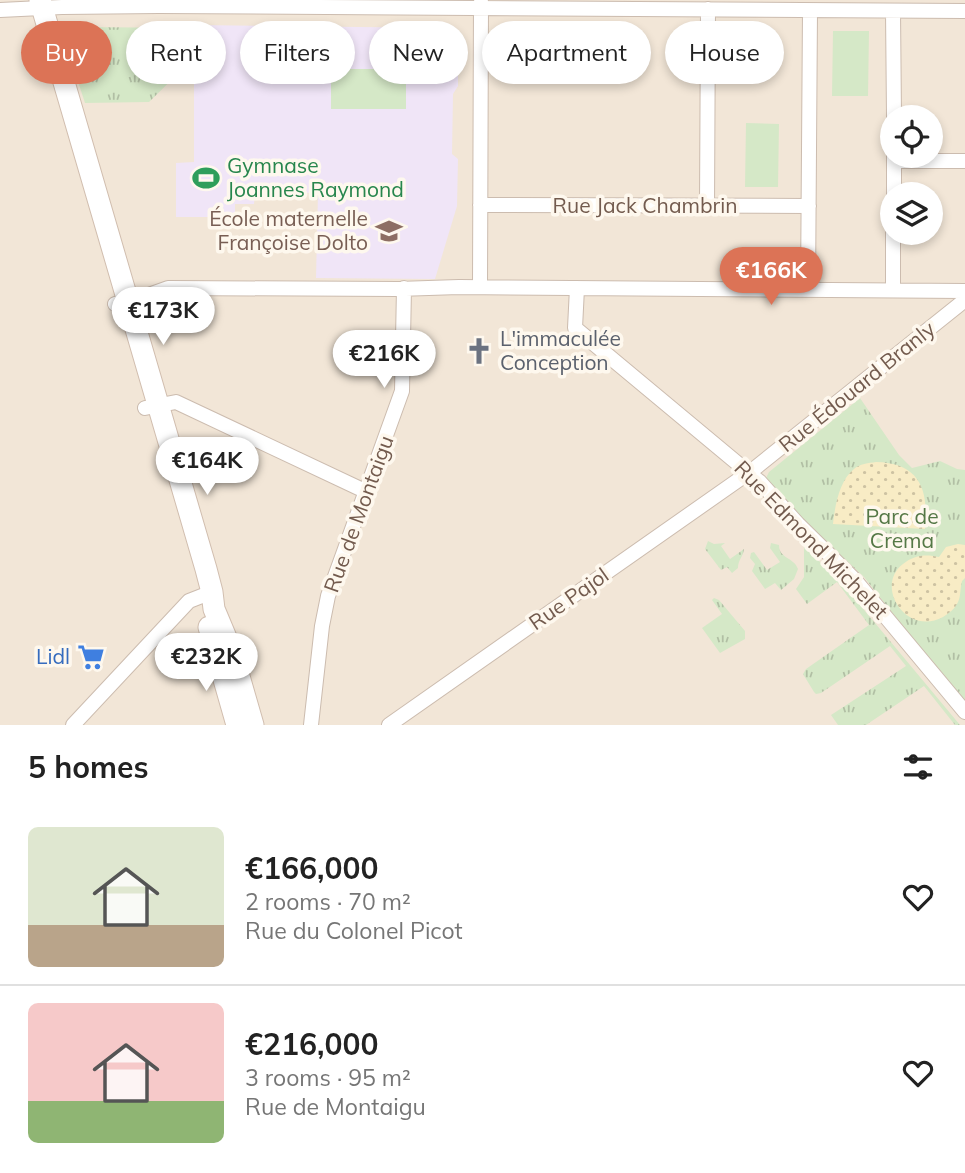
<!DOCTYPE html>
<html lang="en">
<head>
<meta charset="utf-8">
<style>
  body { margin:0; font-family:Mulish,sans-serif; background:#f6f6f6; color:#222; height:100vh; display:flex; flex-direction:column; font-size:26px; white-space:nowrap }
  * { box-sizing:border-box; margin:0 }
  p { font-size:23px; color:#767676 }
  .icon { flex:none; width:38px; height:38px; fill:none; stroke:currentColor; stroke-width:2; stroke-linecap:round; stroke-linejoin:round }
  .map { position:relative; height:725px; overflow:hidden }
  .panel { display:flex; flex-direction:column; background:#fff; flex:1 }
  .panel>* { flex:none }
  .hud { position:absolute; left:21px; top:21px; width:924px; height:63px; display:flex; gap:14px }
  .tools { position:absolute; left:880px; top:105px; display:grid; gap:14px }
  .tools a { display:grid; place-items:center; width:63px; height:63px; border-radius:50%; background:#fff; box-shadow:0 4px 10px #0003; font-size:35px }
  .price { position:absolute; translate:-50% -60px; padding:0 16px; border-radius:24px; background:#fff; color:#222; font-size:23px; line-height:46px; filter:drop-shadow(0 2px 4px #0008) }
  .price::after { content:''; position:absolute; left:50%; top:42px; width:21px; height:16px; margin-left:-10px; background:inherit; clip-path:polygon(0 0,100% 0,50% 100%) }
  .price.selected { background:#dc7356; color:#fff }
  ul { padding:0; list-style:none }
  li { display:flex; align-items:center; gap:21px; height:175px; padding:0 28px }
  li+li { border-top:2px solid #e0e0e0 }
  li span { display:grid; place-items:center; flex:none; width:196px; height:140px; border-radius:10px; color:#555 }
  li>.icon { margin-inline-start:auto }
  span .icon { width:84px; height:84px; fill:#fffc; stroke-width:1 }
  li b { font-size:30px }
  h2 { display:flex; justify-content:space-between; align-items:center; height:84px; padding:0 28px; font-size:30px }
  .chip { padding:0 24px; border-radius:32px; background:#fff; box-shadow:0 4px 10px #0003; font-size:24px; line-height:63px }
  .chip.selected { background:#dc7356; color:#fff }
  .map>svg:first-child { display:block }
</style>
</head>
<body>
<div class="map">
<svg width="965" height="725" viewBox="0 0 965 725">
  <defs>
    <pattern id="grass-tufts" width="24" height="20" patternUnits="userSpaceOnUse" patternTransform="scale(1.75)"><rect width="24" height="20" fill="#d5e8c7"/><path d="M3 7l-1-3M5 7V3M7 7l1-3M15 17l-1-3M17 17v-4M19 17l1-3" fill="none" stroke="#b1bfa4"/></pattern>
    <pattern id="sand-dots" width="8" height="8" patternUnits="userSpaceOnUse" patternTransform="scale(1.75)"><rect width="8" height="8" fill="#f8ecc5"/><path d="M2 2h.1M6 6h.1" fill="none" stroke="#cdc2a2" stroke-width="1.8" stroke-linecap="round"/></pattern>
  </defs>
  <rect width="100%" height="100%" fill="#fbf4e8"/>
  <path fill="#f2e6d7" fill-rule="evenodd" d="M0,0H965V725H0ZM892,117H931V156H892ZM892,194H931V233H892Z"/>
  <path fill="#f0e5f7" d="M194,25L444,28L458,39V86L453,94L452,154L458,159L457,206L435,279L316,278L318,193L255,192L254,204H235V217H176V163L194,162Z"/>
  <path fill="url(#grass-tufts)" d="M82,27L193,28L194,58L149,102L85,103L68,51Z
    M860,398L899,455L912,468L940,461L957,469L965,470V700L927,657L864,577L815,532L768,483L766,478L769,472Z
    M708,541L714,544L725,543L721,546L730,559L744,549C743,557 738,560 738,568L732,573L727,567L721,570L705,549Z
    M771,543L779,545C779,559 794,557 798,569L794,579L781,590L775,583L765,589L752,571L755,564L750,558L751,553L754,552L767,570L780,562L770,548Z
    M804,546L845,587L960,725H955L924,686L866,725H838L831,715L906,666L890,646L821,693L816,694L814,692L803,674L806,669L869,625L837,582L807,604L796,589L804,577Z
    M714,598L719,600L745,631V639L720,653L702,628L722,614L712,600Z"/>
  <path fill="url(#sand-dots)" d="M876,462C920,463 929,490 925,529L833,524C835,506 839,481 854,469C859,464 869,463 876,462Z
    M958,544L965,545V578L962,581C960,588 961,596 958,602C955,609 949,613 943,617C906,637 874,586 903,564C914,555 926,554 939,557L946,547Z"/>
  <path fill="#d5e8c7" d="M833,31H869L868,96H832Z
    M331,69H406V109H331Z
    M746,123L779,124L778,187H745Z"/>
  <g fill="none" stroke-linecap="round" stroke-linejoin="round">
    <defs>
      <path id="street" d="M0,10L62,7L159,6L965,11
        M893,11L894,117
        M894,161H965
        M894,194V156
        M480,205L809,206
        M707,206L708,9
        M480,287L481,2
        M577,288L575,328L760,482L798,524L855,580L965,712
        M808,289L810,11
        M893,290V233
        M115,304L140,298L168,288L398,289L459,287L965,291
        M145,408L176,402L367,492
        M73,725L189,601L212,592
        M311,725L322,626L328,596L402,391L404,288
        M389,725L754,469L965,300"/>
      <path id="secondary" d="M40,0L206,569L212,592L214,609L232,652L253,725
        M209,627L237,725"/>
    </defs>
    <use href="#street" stroke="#ccbcaf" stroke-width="16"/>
    <use href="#secondary" stroke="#d1beaf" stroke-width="23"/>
    <use href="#street" stroke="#fff" stroke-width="14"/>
    <use href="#secondary" stroke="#fff" stroke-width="21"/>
  </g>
  <defs>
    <symbol id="stadium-bare" viewBox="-9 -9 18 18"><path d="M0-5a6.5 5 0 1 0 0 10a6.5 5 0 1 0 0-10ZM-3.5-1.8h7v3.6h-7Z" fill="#2e9e5b" stroke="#fef8ee" stroke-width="2.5" paint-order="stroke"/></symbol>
    <symbol id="school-bare" viewBox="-9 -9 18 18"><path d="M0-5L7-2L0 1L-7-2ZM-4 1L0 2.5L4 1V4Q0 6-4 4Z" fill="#8d6e63" stroke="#fef8ee" stroke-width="2.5" paint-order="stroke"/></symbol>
    <symbol id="church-bare" viewBox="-9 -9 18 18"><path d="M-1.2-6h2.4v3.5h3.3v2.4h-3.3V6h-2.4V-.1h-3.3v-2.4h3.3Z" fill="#6b7280" stroke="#fef8ee" stroke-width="2.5" paint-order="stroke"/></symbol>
    <symbol id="supermarket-bare" viewBox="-9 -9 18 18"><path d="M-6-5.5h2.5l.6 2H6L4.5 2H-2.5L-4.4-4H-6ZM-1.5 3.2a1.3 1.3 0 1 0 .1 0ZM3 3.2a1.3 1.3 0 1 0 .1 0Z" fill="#3f7fe0" stroke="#fef8ee" stroke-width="2.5" paint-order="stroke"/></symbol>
  </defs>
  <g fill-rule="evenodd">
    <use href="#stadium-bare" x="187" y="159" width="38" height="38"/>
    <use href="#school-bare" x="370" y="212" width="38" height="38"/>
    <use href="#church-bare" x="460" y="332" width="38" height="38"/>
    <use href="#supermarket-bare" x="72" y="638" width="38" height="38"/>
  </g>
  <g text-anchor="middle" stroke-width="7" stroke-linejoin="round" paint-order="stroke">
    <g font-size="21" fill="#27864d" stroke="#fef8ee" text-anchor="start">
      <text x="227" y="173">Gymnase<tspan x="227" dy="24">Joannes Raymond</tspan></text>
    </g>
    <g font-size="21" fill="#735b4e" stroke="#fef8ee">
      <text x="645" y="213">Rue Jack Chambrin</text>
      <text transform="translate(857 387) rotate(-39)" y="7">Rue Édouard Branly</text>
      <text transform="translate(359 514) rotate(-70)" y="7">Rue de Montaigu</text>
      <text transform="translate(811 540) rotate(46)" y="7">Rue Edmond Michelet</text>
      <text transform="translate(569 599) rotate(-35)" y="7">Rue Pajol</text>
    </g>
    <g font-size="21" fill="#785e54" stroke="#fef8ee" text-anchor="end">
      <text x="368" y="226">École maternelle<tspan x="368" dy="24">Françoise Dolto</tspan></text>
    </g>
    <g font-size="21" fill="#5b616d" stroke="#fef8ee" text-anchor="start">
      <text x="500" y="346">L'immaculée<tspan x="500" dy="24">Conception</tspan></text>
    </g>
    <g font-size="21" fill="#557846" stroke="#fef8ee">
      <text x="902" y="524">Parc de<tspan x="902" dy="24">Crema</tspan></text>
    </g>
    <g font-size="21" fill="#366cbe" stroke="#fef8ee" text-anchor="end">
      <text x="70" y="664">Lidl</text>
    </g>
  </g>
</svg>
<div class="tools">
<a><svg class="icon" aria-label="locate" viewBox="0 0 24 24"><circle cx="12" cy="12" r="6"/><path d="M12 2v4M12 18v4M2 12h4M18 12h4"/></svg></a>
<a><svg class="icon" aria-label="layers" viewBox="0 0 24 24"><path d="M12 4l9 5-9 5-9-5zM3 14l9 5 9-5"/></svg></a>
</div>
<b class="price selected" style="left:771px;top:307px">€166K</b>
<b class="price" style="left:163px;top:347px">€173K</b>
<b class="price" style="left:384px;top:390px">€216K</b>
<b class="price" style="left:207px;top:497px">€164K</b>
<b class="price" style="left:206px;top:693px">€232K</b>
<div class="hud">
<a class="chip selected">Buy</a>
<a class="chip">Rent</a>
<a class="chip">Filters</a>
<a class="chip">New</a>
<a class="chip">Apartment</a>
<a class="chip">House</a>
</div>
</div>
<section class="panel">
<h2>5 homes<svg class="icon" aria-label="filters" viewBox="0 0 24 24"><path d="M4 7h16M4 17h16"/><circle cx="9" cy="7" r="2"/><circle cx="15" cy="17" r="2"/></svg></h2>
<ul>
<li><span style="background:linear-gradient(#dfe7d0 70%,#b9a48a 0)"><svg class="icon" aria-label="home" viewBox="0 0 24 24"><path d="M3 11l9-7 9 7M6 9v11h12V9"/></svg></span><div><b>€166,000</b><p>2 rooms · 70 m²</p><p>Rue du Colonel Picot</p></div><svg class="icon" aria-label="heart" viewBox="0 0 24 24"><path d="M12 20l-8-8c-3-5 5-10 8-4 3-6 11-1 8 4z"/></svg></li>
<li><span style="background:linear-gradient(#f6c9c9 70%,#8fb573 0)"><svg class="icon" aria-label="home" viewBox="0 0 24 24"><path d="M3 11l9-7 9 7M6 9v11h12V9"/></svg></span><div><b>€216,000</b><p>3 rooms · 95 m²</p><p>Rue de Montaigu</p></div><svg class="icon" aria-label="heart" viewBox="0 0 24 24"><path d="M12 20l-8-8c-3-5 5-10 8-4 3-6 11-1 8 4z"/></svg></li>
</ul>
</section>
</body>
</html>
